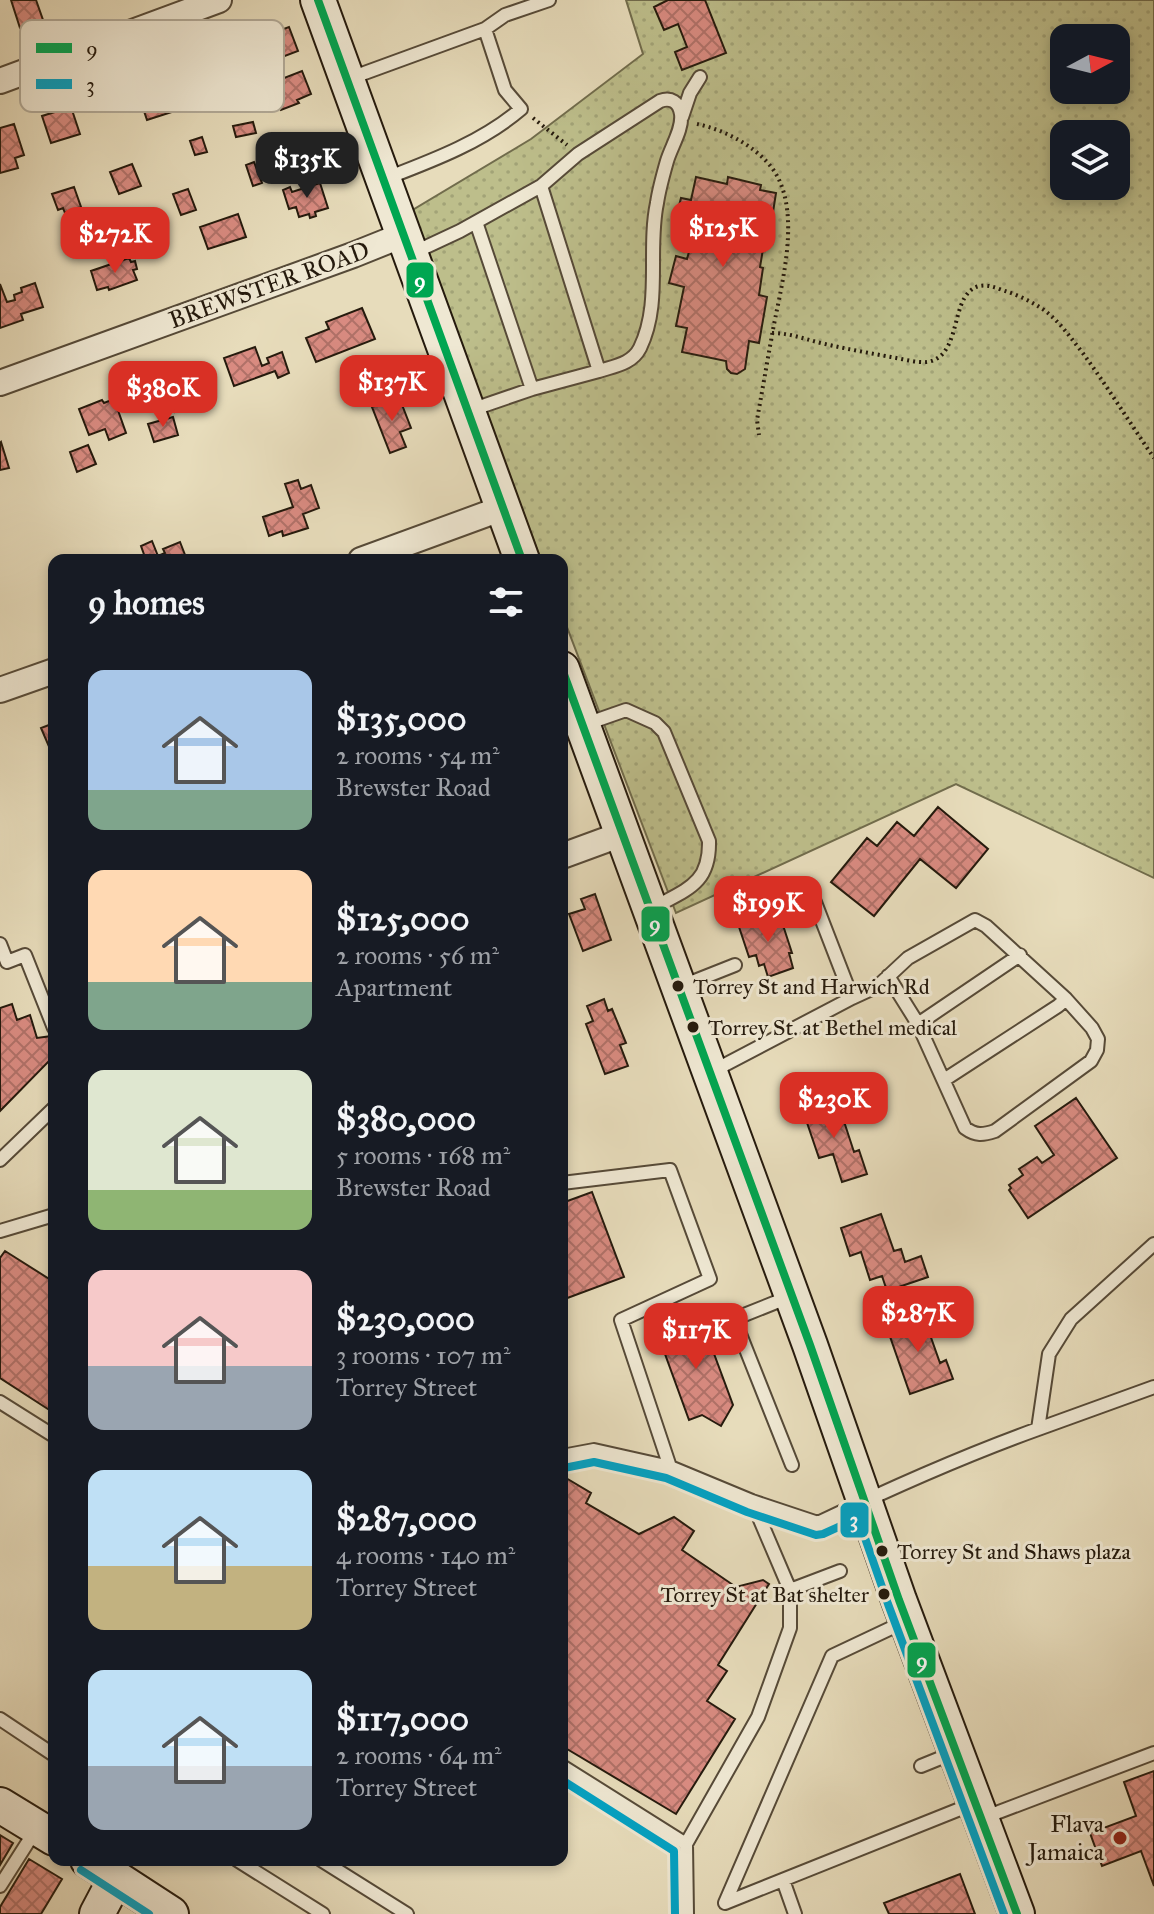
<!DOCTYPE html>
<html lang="en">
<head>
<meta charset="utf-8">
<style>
  body { margin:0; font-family:"IM FELL Great Primer",serif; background:#20242c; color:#f1f3f6; height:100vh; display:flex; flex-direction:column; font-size:30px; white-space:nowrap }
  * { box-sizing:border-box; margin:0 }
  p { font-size:26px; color:#9ea1a6 }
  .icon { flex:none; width:44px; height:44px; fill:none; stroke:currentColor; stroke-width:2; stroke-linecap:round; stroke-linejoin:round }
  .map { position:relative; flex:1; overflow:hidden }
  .sheet { position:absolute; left:48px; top:554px; width:520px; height:1312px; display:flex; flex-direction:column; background:#171b24; border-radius:16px; box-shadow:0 4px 12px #0003 }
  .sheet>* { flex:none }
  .needle { width:52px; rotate:83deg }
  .buttons { position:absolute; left:1050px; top:24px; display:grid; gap:16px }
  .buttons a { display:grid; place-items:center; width:80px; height:80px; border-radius:16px; background:#171b24; box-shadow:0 4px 12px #0003; font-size:40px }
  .price { position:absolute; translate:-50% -68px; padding:0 18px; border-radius:16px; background:#d93025; color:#fff; font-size:26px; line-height:52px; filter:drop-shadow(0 2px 4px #0008) }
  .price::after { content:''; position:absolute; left:50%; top:48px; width:24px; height:18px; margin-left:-12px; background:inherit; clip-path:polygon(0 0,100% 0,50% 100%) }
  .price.selected { background:#222; color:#fff }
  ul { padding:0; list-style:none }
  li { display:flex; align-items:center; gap:24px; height:200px; padding:0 40px }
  li span { display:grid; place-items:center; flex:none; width:224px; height:160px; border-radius:16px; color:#555 }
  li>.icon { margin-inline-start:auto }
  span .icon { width:96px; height:96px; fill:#fffc; stroke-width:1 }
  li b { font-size:34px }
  h2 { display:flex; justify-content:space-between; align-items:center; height:96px; padding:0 40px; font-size:34px }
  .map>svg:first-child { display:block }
</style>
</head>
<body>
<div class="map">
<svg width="1154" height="1914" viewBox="0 0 1154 1914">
  <defs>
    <pattern id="grass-dots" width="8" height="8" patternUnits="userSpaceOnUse" patternTransform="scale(2)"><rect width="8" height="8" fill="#bdbe8b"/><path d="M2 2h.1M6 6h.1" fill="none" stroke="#a2a377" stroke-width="1.8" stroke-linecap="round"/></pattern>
    <pattern id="building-cross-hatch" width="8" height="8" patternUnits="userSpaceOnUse" patternTransform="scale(2)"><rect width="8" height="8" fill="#d98b81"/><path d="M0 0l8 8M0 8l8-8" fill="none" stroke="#b07168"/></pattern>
  </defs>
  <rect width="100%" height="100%" fill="#e7dcbb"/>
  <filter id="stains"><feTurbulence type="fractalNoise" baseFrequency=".0025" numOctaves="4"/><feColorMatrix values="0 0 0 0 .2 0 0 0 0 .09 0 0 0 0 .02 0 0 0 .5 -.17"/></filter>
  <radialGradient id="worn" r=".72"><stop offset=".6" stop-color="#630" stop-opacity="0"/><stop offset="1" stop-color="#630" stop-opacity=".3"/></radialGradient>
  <path fill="url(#grass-dots)" stroke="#716c4c" stroke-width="2" fill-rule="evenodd" d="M626,0H1154V878L956,784L676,913L562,614V560H541L411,211L531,139L643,54ZM1064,38H1116V90H1064ZM1064,134H1116V186H1064Z"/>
  <path fill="url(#building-cross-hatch)" stroke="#251a0d" stroke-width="2" d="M11,0H36L43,20L20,28Z
    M668,0H705L726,53L682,70L675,52L687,47L678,24L664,30L654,7Z
    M289,27L298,51L253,68L250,59L243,61L238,46L243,44L241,39L247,37L248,42Z
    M166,64L171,65L173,67L187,107L147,120L141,102L149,99L141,77L146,70Z
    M302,71L311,94L297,100L299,103L281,110L280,106L275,108L266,85Z
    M71,107L80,134L51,143L42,116Z
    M253,122L256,133L236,137L233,126Z
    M14,124L24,155L15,158L18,168L0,173V128Z
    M202,137L207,152L195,155L190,141Z
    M254,162L262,183L253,186L246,165Z
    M132,164L141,186L119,194L110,172Z
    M696,177L727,184L728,177L761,185L760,190L776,193L768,244L764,243L760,267L763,268L759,295L767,297L759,343L749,341L745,369L737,374L731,373L727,369L726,361L682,352L687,328L676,326L684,287L669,283L676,256L687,259L695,230L674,225L681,198L691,200Z
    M320,183L328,208L315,212L316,216L310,218L309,214L299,217L296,207L289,209L283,190L290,187L292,192Z
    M74,187L81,207L65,213L63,208L58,210L52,194Z
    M188,189L196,210L181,215L173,194Z
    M238,214L246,237L208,249L200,227Z
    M129,258L131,262L135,261L137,269L133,270L137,280L109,290L108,287L97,290L91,271Z
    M35,283L43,307L21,314L23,320L0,328V284L7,302L15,300L14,295L22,292L21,288Z
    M362,308L375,339L316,362L306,338L329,329L326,322Z
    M255,347L262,366L269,363L267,358L282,352L289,373L278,378L275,371L234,386L224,358Z
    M195,369L201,394L183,398L186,409L175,412L173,401H169L163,377Z
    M399,397L411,428L400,432L406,447L390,453L372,407Z
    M114,399L126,433L109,440L105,429L89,435L79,409L102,400L104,403Z
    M173,417L178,435L154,442L148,424Z
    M1,442L9,468L0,470V443Z
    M88,445L96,464L77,472L70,452Z
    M298,480L301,489L311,485L319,508L303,514L308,528L283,536L282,531L269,536L263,517L293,507L285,484Z
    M152,541L158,556L165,553L163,549L180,542L187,560H146L141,546Z
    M54,723V747L50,749L41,728Z
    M938,807L988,849L956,888L920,859L874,916L831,882L867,838L877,846L897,822L914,836Z
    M595,894L611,940L583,951L569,914L585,909L581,899Z
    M764,916L767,924L781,919L792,953H789L793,968L768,977L764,964L759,966L756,955L749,957L738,924Z
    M604,999L608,1011L612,1009L626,1043L620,1045L628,1066L605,1074L586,1024L593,1021L587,1006Z
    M12,1004L17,1020L30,1015L37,1038L52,1036L54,1056L0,1111V1008Z
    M1076,1098L1117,1158L1028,1218L1009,1190L1011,1188L1009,1185L1023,1175L1019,1169L1037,1157L1042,1163L1054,1155L1035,1126Z
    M837,1100L854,1152L859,1150L867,1174L842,1182L833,1154L819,1158L803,1111Z
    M592,1192L624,1277L562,1300V1203Z
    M881,1214L894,1251L901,1249L905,1262L921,1256L928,1277L887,1291L882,1276L870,1280L861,1252L850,1256L841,1228Z
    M5,1251L54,1282V1413L0,1378V1258Z
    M922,1312L940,1363L946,1360L953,1379L910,1394L886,1325Z
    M700,1316L733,1405L721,1426L702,1415L689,1420L657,1332Z
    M562,1466L565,1468L566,1478L591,1493L586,1503L639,1534L674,1517L694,1531L682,1550L736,1587L763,1580L769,1584L718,1665L727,1671L707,1701L735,1719L676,1814L562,1746Z
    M1154,1771V1886L1141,1851L1102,1866L1090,1833L1136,1816L1124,1782Z
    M0,1835L13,1843L0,1865Z
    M29,1859L62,1879L41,1914H0V1907Z
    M960,1874L975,1914H889L884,1903Z"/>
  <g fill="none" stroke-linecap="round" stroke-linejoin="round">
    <defs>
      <path id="lane" d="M348,79L485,29L505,15L549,0
        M682,117L690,93L700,77
        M387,178C434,160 482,142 521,109L505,90L485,29
        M476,222L532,389
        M413,253L460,231L541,186L599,371C614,366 632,364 640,348C662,303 647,250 657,203C659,189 663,175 667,161C671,147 683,129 681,114C679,102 671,97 660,101L578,154L541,186
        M468,411L532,389L599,371
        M586,724L626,710L655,723L664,732L709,841C710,884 687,889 653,908
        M811,892L852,998
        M0,944L7,962L25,955L54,1028
        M682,986L735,965
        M918,1024L1020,955
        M713,1071L852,998L878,986L908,958L975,920L986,926L1066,999L1092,1028L1098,1039L1097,1050L1091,1061L995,1131C983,1135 976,1136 965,1128L918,1024L888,976
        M944,1080L1058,1006L1066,999
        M0,1160L54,1108
        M562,1183L670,1170L710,1279L621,1320L670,1467
        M0,1231L54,1215
        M789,1297L734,1319L792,1465
        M0,1402L54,1436
        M1038,1429L1154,1387
        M562,1456L594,1450L670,1467L752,1501L818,1523C891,1488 963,1456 1038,1429L1049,1354L1071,1319L1154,1244
        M790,1590L840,1571
        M904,1622L832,1656L725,1903L975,1803
        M0,1719L54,1755
        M562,1766L686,1844
        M921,1766L953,1753
        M983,1818L1154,1753
        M237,1860L323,1914
        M321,1860L407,1914
        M783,1880L795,1914
        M0,1886L35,1831
        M687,1914L686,1844L758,1717L790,1628V1590L752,1501"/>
      <path id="street" d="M0,81L219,0
        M0,383L353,255L403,235
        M361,560L503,508
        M0,690L54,671
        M562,856L622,834"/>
      <path id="secondary" d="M318,0L522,560
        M562,669L810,1345L899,1600L1017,1914
        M0,1805L54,1838
        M88,1860L171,1914
        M97,1914L116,1878"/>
    </defs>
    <use href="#lane" stroke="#564a38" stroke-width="16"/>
    <use href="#street" stroke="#564a38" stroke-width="28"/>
    <use href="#secondary" stroke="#251a0d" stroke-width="38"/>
    <path stroke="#251a0d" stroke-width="4" stroke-dasharray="2 4" stroke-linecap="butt" d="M533,118L567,145
      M697,124C727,130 768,152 780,182C799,226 780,290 772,335C767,363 762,392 757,420L759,435
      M772,333C791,333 807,340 825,344C847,349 869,353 891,357C903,359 916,363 927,362C956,358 953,316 965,297C975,282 987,284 1002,290C1015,294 1029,300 1041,308C1058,319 1069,336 1082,352C1107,386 1130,423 1154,458"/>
    <use href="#lane" stroke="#efe8d3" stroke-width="12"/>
    <use href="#street" stroke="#efe8d3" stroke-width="24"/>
    <use href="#secondary" stroke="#efe8d3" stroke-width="34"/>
    <defs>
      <path id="bus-1" d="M318,0L522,560
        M562,669L810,1345L899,1600L1017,1914"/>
      <path id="bus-2" d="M564,1468L594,1462L666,1478L747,1512L816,1535L823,1534L858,1518L888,1604L1004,1914
        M562,1780L674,1851L675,1914
        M81,1870L149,1914"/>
    </defs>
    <use href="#bus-1" stroke="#efe8d3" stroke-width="14"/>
    <use href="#bus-2" stroke="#efe8d3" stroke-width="14"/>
    <use href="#bus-1" stroke="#00a651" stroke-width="8"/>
    <use href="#bus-2" stroke="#02a2c4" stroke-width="8"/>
  </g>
  <g fill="#251a0d" stroke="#efe8d3" stroke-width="3">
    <circle cx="678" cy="986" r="7"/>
    <circle cx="693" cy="1027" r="7"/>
    <circle cx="882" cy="1551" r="7"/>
    <circle cx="884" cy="1594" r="7"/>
  </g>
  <circle fill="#8f2418" stroke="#efe8d3" stroke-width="3" cx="1120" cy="1838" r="8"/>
  <g text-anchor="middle" stroke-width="6" stroke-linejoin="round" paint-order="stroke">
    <g font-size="22" fill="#251a0d" stroke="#efe8d3" text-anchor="start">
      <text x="693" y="994">Torrey St and Harwich Rd</text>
      <text x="708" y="1035">Torrey St. at Bethel medical</text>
      <text x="897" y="1559">Torrey St and Shaws plaza</text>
      <text x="869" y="1602" text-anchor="end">Torrey St at Bat shelter</text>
    </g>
    <g font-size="24" fill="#251a0d" stroke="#efe8d3">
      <text transform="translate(269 285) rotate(-20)" y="8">BREWSTER ROAD</text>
    </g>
    <g font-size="24" fill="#251a0d" stroke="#efe8d3" text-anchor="end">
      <text x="1104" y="1832">Flava<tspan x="1104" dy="28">Jamaica</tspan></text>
    </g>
  </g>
  <rect x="20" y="20" width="264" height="92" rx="12" fill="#efe8d3" stroke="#b2aa98" stroke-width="2"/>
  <rect x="36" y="43" width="36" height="10" fill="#00a651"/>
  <rect x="36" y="79" width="36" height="10" fill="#02a2c4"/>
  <g font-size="22" fill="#251a0d">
    <text x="86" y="56">9</text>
    <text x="86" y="92">3</text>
  </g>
  <g stroke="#efe8d3" stroke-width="3">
    <rect x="405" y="261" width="30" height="38" rx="8" fill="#00a651"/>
    <rect x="640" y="905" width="31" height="38" rx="8" fill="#00a651"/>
    <rect x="839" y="1501" width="31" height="38" rx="8" fill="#02a2c4"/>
    <rect x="906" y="1641" width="31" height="38" rx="8" fill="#00a651"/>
  </g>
  <g font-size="22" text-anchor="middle" font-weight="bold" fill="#fff">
    <text x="420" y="288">9</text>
    <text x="655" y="931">9</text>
    <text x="854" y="1527">3</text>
    <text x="922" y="1668">9</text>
  </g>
  <rect width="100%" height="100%" filter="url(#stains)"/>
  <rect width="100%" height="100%" fill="url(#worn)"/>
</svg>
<div class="buttons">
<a><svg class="needle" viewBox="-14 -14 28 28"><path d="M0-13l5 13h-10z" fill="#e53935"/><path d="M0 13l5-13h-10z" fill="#9ea1a6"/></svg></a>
<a><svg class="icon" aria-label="layers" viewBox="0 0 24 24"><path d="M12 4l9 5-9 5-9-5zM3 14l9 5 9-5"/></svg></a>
</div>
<b class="price selected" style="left:307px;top:200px">$135K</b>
<b class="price" style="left:723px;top:269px">$125K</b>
<b class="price" style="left:115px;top:275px">$272K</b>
<b class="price" style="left:392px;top:423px">$137K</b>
<b class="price" style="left:163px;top:429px">$380K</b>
<b class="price" style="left:768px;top:944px">$199K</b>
<b class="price" style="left:834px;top:1140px">$230K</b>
<b class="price" style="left:918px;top:1354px">$287K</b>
<b class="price" style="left:696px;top:1371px">$117K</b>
<section class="sheet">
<h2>9 homes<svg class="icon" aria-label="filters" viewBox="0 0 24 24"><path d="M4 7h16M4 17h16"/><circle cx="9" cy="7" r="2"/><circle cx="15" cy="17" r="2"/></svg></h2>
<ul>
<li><span style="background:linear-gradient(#a9c7e8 75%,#7fa58c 0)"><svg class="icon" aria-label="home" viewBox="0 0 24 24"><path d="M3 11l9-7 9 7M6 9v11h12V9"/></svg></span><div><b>$135,000</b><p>2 rooms · 54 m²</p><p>Brewster Road</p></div></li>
<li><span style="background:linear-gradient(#ffd9b3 70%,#7fa58c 0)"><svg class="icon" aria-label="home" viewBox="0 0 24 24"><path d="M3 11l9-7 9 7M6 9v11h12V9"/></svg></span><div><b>$125,000</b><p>2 rooms · 56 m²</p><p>Apartment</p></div></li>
<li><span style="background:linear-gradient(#dfe7d0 75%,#8fb573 0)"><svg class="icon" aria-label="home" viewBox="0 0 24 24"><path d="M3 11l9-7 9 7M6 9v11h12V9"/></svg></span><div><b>$380,000</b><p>5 rooms · 168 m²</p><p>Brewster Road</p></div></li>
<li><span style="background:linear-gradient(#f6c9c9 60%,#9aa5b1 0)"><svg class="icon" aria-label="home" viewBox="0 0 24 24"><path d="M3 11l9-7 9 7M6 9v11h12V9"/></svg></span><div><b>$230,000</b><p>3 rooms · 107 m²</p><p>Torrey Street</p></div></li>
<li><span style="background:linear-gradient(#bfe0f5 60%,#c2b280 0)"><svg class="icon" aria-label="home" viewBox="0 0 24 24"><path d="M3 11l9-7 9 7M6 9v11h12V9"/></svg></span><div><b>$287,000</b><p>4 rooms · 140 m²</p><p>Torrey Street</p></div></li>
<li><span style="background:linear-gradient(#bfe0f5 60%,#9aa5b1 0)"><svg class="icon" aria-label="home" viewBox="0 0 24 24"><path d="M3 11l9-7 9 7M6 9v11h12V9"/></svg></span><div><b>$117,000</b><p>2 rooms · 64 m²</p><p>Torrey Street</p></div></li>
</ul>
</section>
</div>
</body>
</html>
